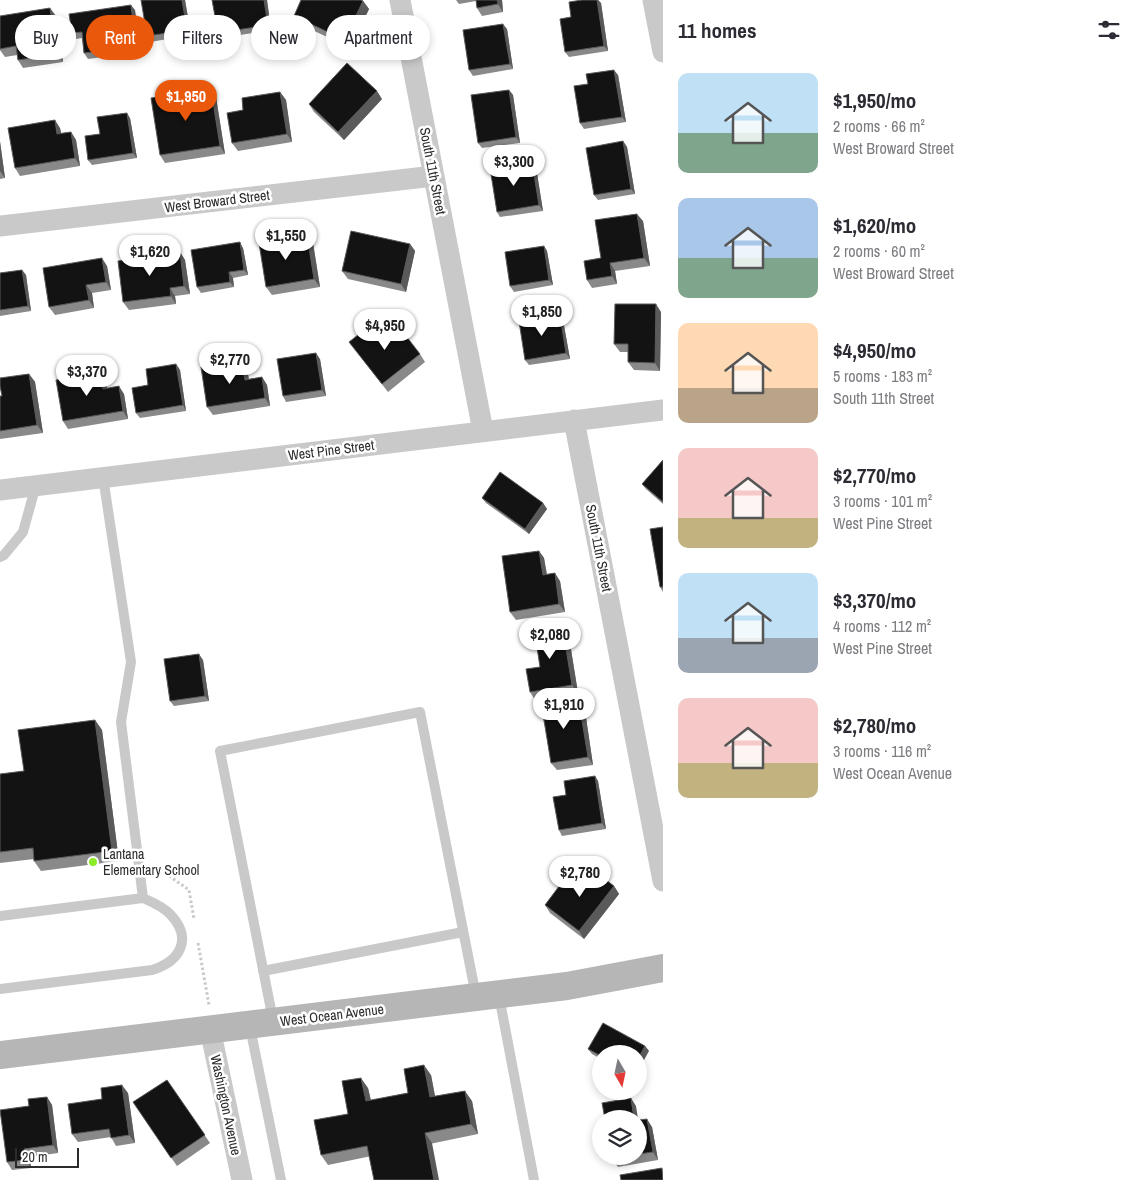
<!DOCTYPE html>
<html lang="en">
<head>
<meta charset="utf-8">
<style>
  body { margin:0; font-family:"Archivo Narrow",sans-serif; background:#f7f7f7; color:#2b2b33; height:100vh; display:flex; flex-direction:column; font-size:19px; white-space:nowrap }
  * { box-sizing:border-box; margin:0 }
  p { font-size:16px; color:#7c7c81 }
  .icon { flex:none; width:28px; height:28px; fill:none; stroke:currentColor; stroke-width:2; stroke-linecap:round; stroke-linejoin:round }
  .map { position:relative; flex:1; overflow:hidden }
  .details { display:flex; flex-direction:column; background:#fff; width:475px }
  .details>* { flex:none }
  .banner { position:absolute; left:15px; top:15px; width:475px; height:45px; display:flex; gap:10px }
  .needle { width:32px; rotate:171deg }
  .fabs { position:absolute; left:592px; top:1045px; display:grid; gap:10px }
  .fabs a { display:grid; place-items:center; width:55px; height:55px; border-radius:50%; background:#fff; box-shadow:0 2px 8px #0003; font-size:25px }
  .scale { position:absolute; left:15px; bottom:12px; width:64px; box-sizing:border-box; padding-left:5px; border:2px solid #2c2c2c; border-top:0; font-size:14px; line-height:18px; white-space:nowrap; color:#2c2c2c; -webkit-text-stroke:4px #fff; paint-order:stroke }
  .price { position:absolute; translate:-50% -42px; padding:0 11px; border-radius:18px; background:#fff; color:#222; font-size:16px; line-height:32px; filter:drop-shadow(0 1px 2px #0008) }
  .price::after { content:''; position:absolute; left:50%; top:30px; width:15px; height:11px; margin-left:-8px; background:inherit; clip-path:polygon(0 0,100% 0,50% 100%) }
  .price.active { background:#ea580c; color:#fff }
  ul { padding:0; list-style:none }
  li { display:flex; align-items:center; gap:15px; height:125px; padding:0 15px }
  li span { display:grid; place-items:center; flex:none; width:140px; height:100px; border-radius:10px; color:#555 }
  li>.icon { margin-inline-start:auto }
  span .icon { width:60px; height:60px; fill:#fffc; stroke-width:1 }
  li b { font-size:21px }
  h2 { display:flex; justify-content:space-between; align-items:center; height:60px; padding:0 15px; font-size:21px }
  .pill { padding:0 18px; border-radius:22px; background:#fff; box-shadow:0 2px 8px #0003; font-size:18px; line-height:45px }
  .pill.active { background:#ea580c; color:#fff }
  main { display:flex; flex:1; min-height:0 }
  .map>svg:first-child { display:block }
</style>
</head>
<body>
<main>
<div class="map">
<svg width="663" height="1180" viewBox="0 0 663 1180">
  <rect width="100%" height="100%" fill="#fff"/>
  <g fill="none" stroke-linecap="round" stroke-linejoin="round">
    <path stroke="#c9c9c9" stroke-width="3" stroke-dasharray="2.5 2.5" stroke-linecap="butt" d="M165,873L189,890L194,919
      M198,943L209,1005"/>
    <path stroke="#c9c9c9" stroke-width="10" d="M103,477L131,662L121,722L143,898
      M0,557L4,555L23,532L36,485
      M0,916L143,898C152,902 162,906 170,914C193,938 181,961 152,970L0,989
      M263,971L463,932
      M499,996L534,1180
      M273,1020L220,751L420,712L476,996
      M250,1027L281,1180"/>
    <path stroke="#c9c9c9" stroke-width="21" d="M400,0L483,431
      M653,0L663,52
      M0,226L434,176
      M574,420L663,881
      M0,490L663,410
      M210,1029L242,1180"/>
    <path stroke="#b6b6b6" stroke-width="28" d="M0,1055L567,986L663,968"/>
  </g>
  <path fill="#898989" d="M185,0L191,35L150,42L147,36Z
    M267,0L271,30L221,38L218,33Z
    M456,0H502L503,12L482,16L477,8L476,1L459,4Z
    M582,0H598L601,3L608,51L569,57L565,52L571,17Z
    M363,1L369,9L356,36L341,29L336,41L299,24L294,16Z
    M135,10L138,36L115,40L117,55L88,59L84,53L82,38L76,39L72,33Z
    M0,16H56L63,62L23,68L18,60L17,55L5,57L0,50Z
    M507,29L513,69L473,76L469,70Z
    M618,75L626,122L584,129L580,123L588,84Z
    M509,90L513,95L520,143L482,148L478,143Z
    M280,92L286,100L292,142L238,151L232,143L243,110Z
    M216,97L225,154L165,163L160,155Z
    M382,99L344,140L314,112L309,104Z
    M130,118L137,158L92,165L88,160L100,134Z
    M60,128L61,133L71,132L76,140L80,166L20,176L15,168Z
    M0,141L5,178L0,179Z
    M623,141L627,147L635,194L598,200L594,195Z
    M536,167L543,211L500,217L497,212Z
    M643,221L650,266L615,271L617,284L592,288L587,280L601,258Z
    M307,235L313,243L320,287L272,295L266,287Z
    M410,244L415,251L406,292L348,279L342,271Z
    M544,246L547,251L553,285L514,292L510,286Z
    M243,248L248,275L233,278L234,287L201,293L197,287Z
    M180,252L185,260L190,294L175,296L176,304L129,310L123,302Z
    M107,266L111,290L92,293L94,308L55,315L49,307Z
    M22,270L26,275L31,311L0,316V273Z
    M661,312L660,371L634,370L628,362V352H620L614,344Z
    M563,320L570,359L529,365L525,360Z
    M381,336L420,354L425,362L388,392L349,342Z
    M320,359L326,396L286,402L283,396Z
    M176,364L180,370L186,411L140,418L136,413L148,385Z
    M247,368L249,379L262,377L267,385L270,406L213,415L207,407Z
    M100,373L106,381L107,388L124,394L128,419L68,429L63,421Z
    M29,374L35,382L43,433L0,439V396H2Z
    M663,460V504L646,489L642,484Z
    M482,498L543,503L547,509L529,534L486,503Z
    M663,527V592L660,587Z
    M539,551L544,558L547,574L560,581L565,612L516,620L510,612Z
    M568,631L578,693L535,700L530,692L540,667Z
    M203,660L209,701L174,706L170,701Z
    M578,696L584,704L593,765L557,770L551,763Z
    M95,720L102,730L119,861L41,871L34,861V859L0,863V774L24,771Z
    M595,776L598,781L606,829L562,836L559,830L566,795Z
    M577,885L614,886L619,894L584,939L550,913L545,905Z
    M645,1046L649,1051L601,1054V1059L592,1054L588,1049Z
    M431,1075L435,1096L472,1101L478,1134L328,1165L321,1155L348,1114L368,1088L371,1100L408,1093Z
    M167,1080L210,1143L177,1166L133,1102Z
    M128,1093L135,1143L116,1146L111,1137L78,1142L72,1134L102,1099Z
    M47,1097L52,1105L58,1153L30,1157L31,1168L12,1170L7,1162L29,1106Z
    M639,1120L652,1127L658,1160L618,1167L612,1159V1156H639Z"/>
  <path fill="#5a5a5a" d="M182,0H185L191,35L187,30Z
    M264,0H267L271,30L268,25Z
    M497,0H502L503,12L498,4Z
    M597,0H598L601,3L608,51L604,46Z
    M363,1L369,9L356,36L350,28Z
    M131,5L135,10L138,36L134,31Z
    M50,8L56,16L63,62L57,54Z
    M336,21L341,29L336,41L330,33Z
    M503,24L507,29L513,69L510,64Z
    M111,34L115,40L117,55L113,49Z
    M614,70L618,75L626,122L622,117Z
    M211,89L216,97L225,154L220,146Z
    M509,90L513,95L520,143L516,137Z
    M377,91L382,99L344,140L338,132Z
    M280,92L286,100L292,142L287,134Z
    M127,113L130,118L137,158L133,153Z
    M55,120L60,128L63,142L57,134Z
    M71,132L76,140L80,166L75,158Z
    M0,141V142L5,178L0,171Z
    M623,141L627,147L635,194L631,189Z
    M532,162L536,167L543,211L539,205Z
    M637,214L643,221L650,266L644,258Z
    M307,235L313,243L320,287L314,279Z
    M240,242L243,248L248,275L244,270Z
    M410,244L415,251L406,292L401,284Z
    M544,246L547,251L553,285L549,280Z
    M180,252L185,260L190,294L184,286Z
    M102,258L107,266L111,290L106,282Z
    M610,263L615,271L617,284L612,276Z
    M22,270L26,275L31,311L28,306Z
    M229,272L233,278L234,287L230,282Z
    M86,285L92,293L94,308L89,300Z
    M170,288L175,296L176,304L171,296Z
    M656,304L661,312L660,371L655,363Z
    M560,315L563,320L570,359L566,353Z
    M316,353L320,359L326,396L322,390Z
    M241,360L247,368L250,388L245,380Z
    M176,364L180,370L186,411L183,405Z
    M100,373L106,381L108,396L103,389Z
    M29,374L35,382L43,433L37,425Z
    M262,377L267,385L270,406L265,398Z
    M119,386L124,394L128,419L123,411Z
    M543,503L547,509L529,534L525,529Z
    M539,551L544,558L548,583L543,575Z
    M555,573L560,581L565,612L559,604Z
    M562,624L568,631L578,693L572,685Z
    M199,654L203,660L209,701L205,696Z
    M578,696L584,704L593,765L588,757Z
    M95,720L102,730L119,861L112,851Z
    M595,776L598,781L606,829L602,823Z
    M614,886L619,894L584,939L579,931Z
    M645,1046L649,1051L639,1069V1057Z
    M424,1065L431,1075L437,1107L430,1097Z
    M361,1078L368,1088L373,1111L366,1101Z
    M122,1085L128,1093L135,1143L129,1135Z
    M465,1091L472,1101L478,1134L471,1124Z
    M47,1097L52,1105L58,1153L53,1145Z
    M631,1098L636,1106L638,1119H634Z
    M647,1119L652,1127L658,1160L653,1152Z
    M425,1133L432,1143L439,1180H434Z
    M24,1149L30,1157L31,1168L26,1160Z"/>
  <path fill="#131313" stroke="#5a5a5a" d="M141,0H182L187,30L147,36Z
    M212,0H264L268,25L218,33Z
    M301,0H361L363,1L350,28L336,21L330,33L294,16Z
    M476,0H497L498,4L477,8Z
    M582,0H597L604,46L565,52L560,19L571,17L569,2Z
    M131,5L134,31L111,34L113,49L84,53L82,32L72,33L69,14Z
    M50,8L57,54L18,60L16,46L0,49V16Z
    M503,24L510,64L469,70L463,30Z
    M347,63L377,91L338,132L309,104Z
    M614,70L622,117L580,123L574,86L588,84L586,74Z
    M211,89L220,146L160,155L151,98Z
    M509,90L516,137L478,143L471,95Z
    M280,92L287,134L232,143L227,113L243,110L242,98Z
    M127,113L133,153L88,160L85,136L100,134L97,117Z
    M55,120L57,134L71,132L75,158L15,168L8,128Z
    M623,141L631,189L594,195L586,148Z
    M532,162L539,205L497,212L490,168Z
    M637,214L644,258L610,263L612,276L587,280L584,261L601,258L595,220Z
    M351,231L410,244L401,284L342,271Z
    M307,235L314,279L266,287L259,243Z
    M240,242L244,270L229,272L230,282L197,287L191,250Z
    M544,246L549,280L510,286L505,252Z
    M180,252L184,286L170,288L171,296L123,302L118,261Z
    M102,258L106,282L86,285L89,300L49,307L43,268Z
    M22,270L28,306L0,310V273Z
    M615,304H656L655,363L628,362V344H614Z
    M560,315L566,353L525,360L519,321Z
    M396,323L420,354L382,384L349,342L372,324L381,336Z
    M316,353L322,390L283,396L277,359Z
    M241,360L245,380L262,377L265,398L207,407L201,367Z
    M176,364L183,405L136,413L132,388L148,385L146,369Z
    M100,373L103,389L119,386L123,411L63,421L56,380Z
    M29,374L37,425L0,431V396H2L0,386V378Z
    M663,460V502L642,484Z
    M500,472L543,503L525,529L482,498Z
    M663,527V587H660L650,529Z
    M539,551L543,575L555,573L559,604L510,612L502,556Z
    M562,624L572,685L530,692L526,669L540,667L534,628Z
    M199,654L205,696L170,701L164,659Z
    M578,696L588,757L551,763L541,702Z
    M95,720L112,851L34,861L33,848L0,852V774L24,771L18,730Z
    M595,776L602,823L559,830L553,797L566,795L564,781Z
    M590,868L614,886L579,931L545,905L566,877L577,885Z
    M603,1023L645,1046L639,1057V1054H601V1056L588,1049Z
    M424,1065L430,1097L465,1091L471,1124L425,1133L434,1180H374L367,1146L321,1155L314,1120L348,1114L342,1081L361,1078L366,1101L408,1093L404,1069Z
    M167,1080L205,1135L171,1158L133,1102Z
    M122,1085L129,1135L111,1138L109,1129L72,1134L68,1104L102,1099L101,1088Z
    M47,1097L53,1145L24,1149L26,1160L7,1162L0,1110L29,1106L28,1099Z
    M631,1098L634,1119H605L602,1103Z
    M647,1119L653,1152L639,1154V1120Z
    M612,1156H628L612,1159Z
    M662,1168L663,1180H621L620,1175Z"/>
  <circle fill="#8aeb26" stroke="#fff" stroke-width="2" cx="93" cy="862" r="5"/>
  <g text-anchor="middle" stroke-width="5" stroke-linejoin="round" paint-order="stroke">
    <g font-size="14" fill="#2c2c2c" stroke="#fff">
      <text transform="translate(433 171) rotate(79)" y="5">South 11th Street</text>
      <text transform="translate(217 201) rotate(-7)" y="5">West Broward Street</text>
      <text transform="translate(331 450) rotate(-7)" y="5">West Pine Street</text>
      <text transform="translate(599 548) rotate(79)" y="5">South 11th Street</text>
      <text transform="translate(332 1015) rotate(-7)" y="5">West Ocean Avenue</text>
      <text transform="translate(226 1105) rotate(78)" y="5">Washington Avenue</text>
    </g>
    <g font-size="14" fill="#2c2c2c" stroke="#fff" text-anchor="start">
      <text x="103" y="859">Lantana<tspan x="103" dy="16">Elementary School</tspan></text>
    </g>
  </g>
</svg>
<div class="fabs">
<a><svg class="needle" viewBox="-14 -14 28 28"><path d="M0-13l5 13h-10z" fill="#e53935"/><path d="M0 13l5-13h-10z" fill="#7c7c81"/></svg></a>
<a><svg class="icon" aria-label="layers" viewBox="0 0 24 24"><path d="M12 4l9 5-9 5-9-5zM3 14l9 5 9-5"/></svg></a>
</div>
<div class="scale">20 m</div>
<b class="price active" style="left:186px;top:122px">$1,950</b>
<b class="price" style="left:514px;top:187px">$3,300</b>
<b class="price" style="left:286px;top:261px">$1,550</b>
<b class="price" style="left:150px;top:277px">$1,620</b>
<b class="price" style="left:542px;top:337px">$1,850</b>
<b class="price" style="left:385px;top:351px">$4,950</b>
<b class="price" style="left:230px;top:385px">$2,770</b>
<b class="price" style="left:87px;top:397px">$3,370</b>
<b class="price" style="left:550px;top:660px">$2,080</b>
<b class="price" style="left:564px;top:730px">$1,910</b>
<b class="price" style="left:580px;top:898px">$2,780</b>
<div class="banner">
<a class="pill">Buy</a>
<a class="pill active">Rent</a>
<a class="pill">Filters</a>
<a class="pill">New</a>
<a class="pill">Apartment</a>
</div>
</div>
<section class="details">
<h2>11 homes<svg class="icon" aria-label="filters" viewBox="0 0 24 24"><path d="M4 7h16M4 17h16"/><circle cx="9" cy="7" r="2"/><circle cx="15" cy="17" r="2"/></svg></h2>
<ul>
<li><span style="background:linear-gradient(#bfe0f5 60%,#7fa58c 0)"><svg class="icon" aria-label="home" viewBox="0 0 24 24"><path d="M3 11l9-7 9 7M6 9v11h12V9"/></svg></span><div><b>$1,950/mo</b><p>2 rooms · 66 m²</p><p>West Broward Street</p></div></li>
<li><span style="background:linear-gradient(#a9c7e8 60%,#7fa58c 0)"><svg class="icon" aria-label="home" viewBox="0 0 24 24"><path d="M3 11l9-7 9 7M6 9v11h12V9"/></svg></span><div><b>$1,620/mo</b><p>2 rooms · 60 m²</p><p>West Broward Street</p></div></li>
<li><span style="background:linear-gradient(#ffd9b3 65%,#b9a48a 0)"><svg class="icon" aria-label="home" viewBox="0 0 24 24"><path d="M3 11l9-7 9 7M6 9v11h12V9"/></svg></span><div><b>$4,950/mo</b><p>5 rooms · 183 m²</p><p>South 11th Street</p></div></li>
<li><span style="background:linear-gradient(#f6c9c9 70%,#c2b280 0)"><svg class="icon" aria-label="home" viewBox="0 0 24 24"><path d="M3 11l9-7 9 7M6 9v11h12V9"/></svg></span><div><b>$2,770/mo</b><p>3 rooms · 101 m²</p><p>West Pine Street</p></div></li>
<li><span style="background:linear-gradient(#bfe0f5 65%,#9aa5b1 0)"><svg class="icon" aria-label="home" viewBox="0 0 24 24"><path d="M3 11l9-7 9 7M6 9v11h12V9"/></svg></span><div><b>$3,370/mo</b><p>4 rooms · 112 m²</p><p>West Pine Street</p></div></li>
<li><span style="background:linear-gradient(#f6c9c9 65%,#c2b280 0)"><svg class="icon" aria-label="home" viewBox="0 0 24 24"><path d="M3 11l9-7 9 7M6 9v11h12V9"/></svg></span><div><b>$2,780/mo</b><p>3 rooms · 116 m²</p><p>West Ocean Avenue</p></div></li>
</ul>
</section>
</main>
</body>
</html>
